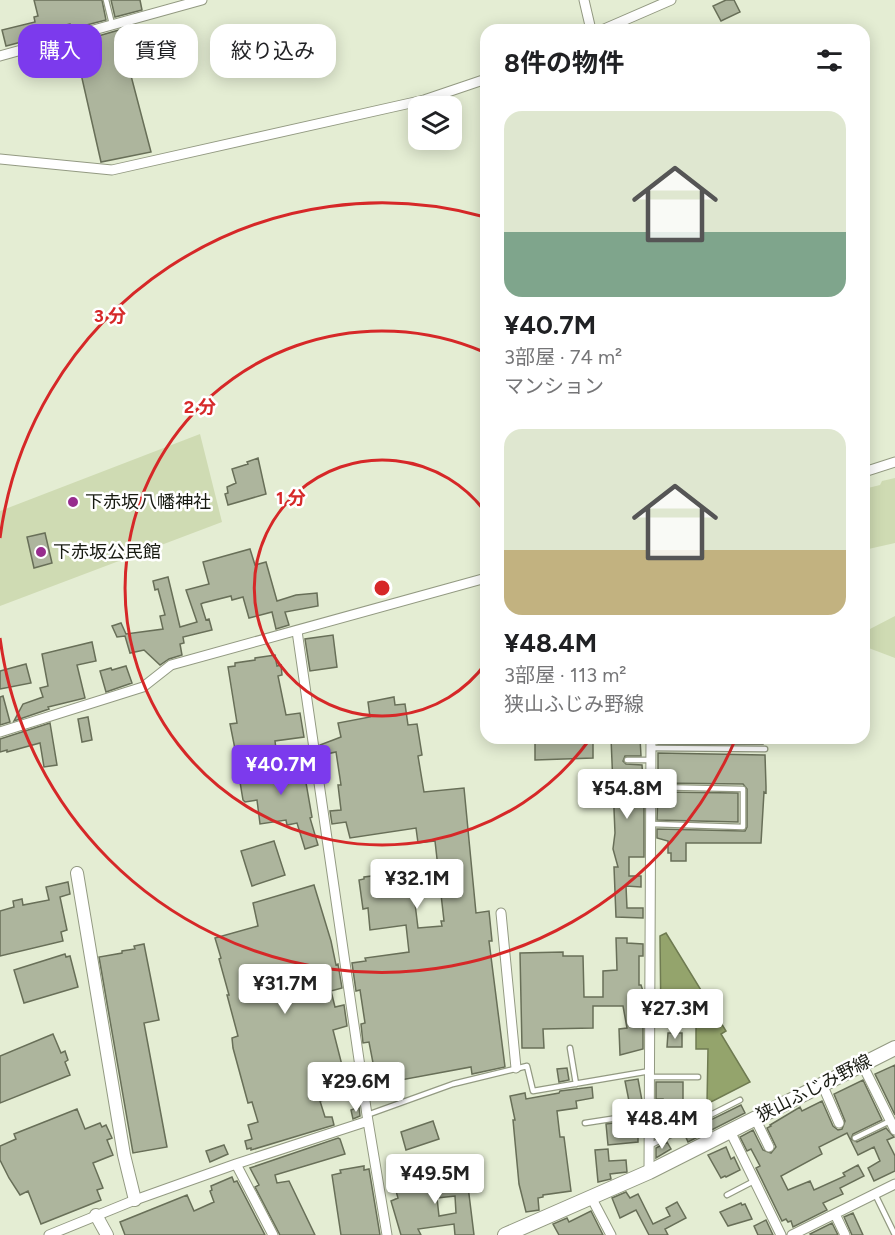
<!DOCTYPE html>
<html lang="ja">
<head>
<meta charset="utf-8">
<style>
  body { margin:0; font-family:Figtree,"Noto Sans JP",sans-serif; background:#f2f2f2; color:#202124; height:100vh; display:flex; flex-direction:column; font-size:22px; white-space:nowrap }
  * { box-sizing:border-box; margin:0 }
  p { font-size:20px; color:#757577 }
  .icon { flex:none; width:33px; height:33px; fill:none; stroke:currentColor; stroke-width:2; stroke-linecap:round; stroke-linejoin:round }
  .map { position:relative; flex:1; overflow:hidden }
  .sheet { position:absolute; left:480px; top:24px; width:390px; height:720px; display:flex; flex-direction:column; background:#fff; border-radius:18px; box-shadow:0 3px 15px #0003 }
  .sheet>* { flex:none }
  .guide { position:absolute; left:18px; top:24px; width:372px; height:54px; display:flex; gap:12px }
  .buttons { position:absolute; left:408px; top:96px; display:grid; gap:12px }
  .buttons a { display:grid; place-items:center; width:54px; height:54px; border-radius:12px; background:#fff; box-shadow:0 3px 15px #0003; font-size:30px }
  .price { position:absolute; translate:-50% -51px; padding:0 14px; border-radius:6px; background:#fff; color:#222; font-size:20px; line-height:39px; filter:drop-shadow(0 2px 3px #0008) }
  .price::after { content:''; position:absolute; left:50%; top:36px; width:18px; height:14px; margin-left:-9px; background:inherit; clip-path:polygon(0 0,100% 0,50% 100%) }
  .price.active { background:#7c3aed; color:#fff }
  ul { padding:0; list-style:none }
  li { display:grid; align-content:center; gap:12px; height:318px; padding:0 24px }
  li span { display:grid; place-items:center; height:186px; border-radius:18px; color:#555 }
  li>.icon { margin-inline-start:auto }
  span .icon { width:108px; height:108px; fill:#fffc; stroke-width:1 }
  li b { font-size:26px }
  h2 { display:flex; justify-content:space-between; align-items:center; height:72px; padding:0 24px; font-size:26px }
  .pill { padding:0 21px; border-radius:18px; background:#fff; box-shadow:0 3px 15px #0003; font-size:21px; line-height:54px }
  .pill.active { background:#7c3aed; color:#fff }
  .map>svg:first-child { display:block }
</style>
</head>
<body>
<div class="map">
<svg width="895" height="1235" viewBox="0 0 895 1235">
  <rect width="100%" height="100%" fill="#e4edd3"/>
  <path fill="#cfdbb3" d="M200,434L222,522L0,606V511Z
    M895,478V543L864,550V489L880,485L882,481Z
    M895,616V658L866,647V641L870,629Z"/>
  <path fill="#94a46c" stroke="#6f7b51" stroke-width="1.5" d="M666,933L726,1031L721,1034L750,1082L707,1104L708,1049H696V1025L661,1024L660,936Z"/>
  <path fill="#adb59d" stroke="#686f58" stroke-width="1.5" fill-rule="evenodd" d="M34,0H102L106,20L71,29L70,24L28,35L29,40L6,46L2,30L35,22L34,17L38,16Z
    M111,0H140L142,10L115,17Z
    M726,0H734L740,12L721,21L713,6Z
    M119,30L151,152L101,162L74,43Z
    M258,458L266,494L228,505L225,494L228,493L227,487L236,483L232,469L248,464L247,462Z
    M45,533L52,563L34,568L27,537Z
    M250,549L255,565L266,562L277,601L296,595L317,593L318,606L285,612L289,625L276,629L272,612L249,618L243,597L232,600L231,596L203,603L201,604L206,620L209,619L212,630L183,637L184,643L180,644L182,655L169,659L160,665L144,650L130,653L125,636L117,637L112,626L121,623L126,634L163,629L160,616L165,615L158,589L155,590L153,581L168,577L180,627L197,622L186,590L209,584L203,562Z
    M333,635L337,667L310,671L305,639Z
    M92,642L96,661L77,665L85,698L48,707L49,709L14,721L23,704L43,697L40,688L48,686L42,654Z
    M275,655L277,666L281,665L282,675L278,676L286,715L300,713L304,737L275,741L276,749L239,754L238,749H235L230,724L237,723L228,667L235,666V663L255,660V658Z
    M26,664L31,683L0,689V671Z
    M126,666L132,683L106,692L100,671L111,668L112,670Z
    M3,696L10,722L0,725V697Z
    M394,697L395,705L405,704L408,725L417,724L422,755L418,756L424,792L464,788L476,913L489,911L492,941H489L505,1067L472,1074L471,1067L401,1080L399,1072L384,1074L383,1066L374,1068L369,1042L363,1043L361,1024L365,1023L360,990L356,991L352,963L366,961L365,958L409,952L406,925L370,930L368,908L363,909L359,880L364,879V877L411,871L418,928L442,926L441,921H444L435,841L418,843L416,828L350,838L346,822L332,824L330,811L341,810L338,785H341L336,752L322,755L320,745L341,737L338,723L370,717L368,702Z
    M88,717L92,740L82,742L78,719Z
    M50,723L57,765L44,767L40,743L7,752V750L0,752V739Z
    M535,738H593V758L535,760Z
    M611,738H640L641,756H625L623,761L626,764L642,765L644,793V857H629V876H641V887L626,886L627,908H643V918L616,917L614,867H618L613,849L615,833Z
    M658,738H763V744H658Z
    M658,753L765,755L766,786V793L764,792L761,843H686V861H671V853H668V841L657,838V829L745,831L747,827V789L743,784L658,783Z
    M302,760L312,817L310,818L318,845L305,849L297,823L287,825L286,820L260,824L257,800L245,802L243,800L238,770Z
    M658,792L738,793V822L657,820Z
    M274,841L285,875L252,886L241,851Z
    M68,882L70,894L60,897L67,930L61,932L63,941L0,956V911L14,907L13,901L22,899L23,905L49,900L46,887Z
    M314,885L331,941L336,965L338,964L342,988L331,991L335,1007L344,1005L347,1026L333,1030L345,1077L324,1083L328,1099L320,1101L325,1117H332L334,1125L251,1150V1148L247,1149L245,1141L252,1139L248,1125L258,1122L252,1102L248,1103L233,1048L232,1038L238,1036L227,995H229L219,959L221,958L215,938L258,926L253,903Z
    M616,938H627V943L643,944V956H639V985H641L643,991V1049L620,1055L619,1029L627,1028L623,1006H593V1028L543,1029L544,1048H522L520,953L563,952V956H583L584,997H603V971L617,970Z
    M144,944L159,1020L144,1023L167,1147L133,1153L99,957L122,953V951L135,949L134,946Z
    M65,954L66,957L70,956L78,987L24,1003L14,970Z
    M668,1033H682V1047H667Z
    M53,1034L61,1053L65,1051L68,1060L65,1062L70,1075L0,1103V1056Z
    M895,1065V1115L875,1074Z
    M567,1068L569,1080L559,1082L557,1069Z
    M638,1079L643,1106L635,1107L636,1111L618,1113L617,1103L629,1101L625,1081Z
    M863,1080L882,1120L853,1134L851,1139L857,1142L886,1128L894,1137L887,1140L895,1156V1171L874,1181L868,1168L880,1161L874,1147L858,1155L847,1133L819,1147L822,1154L781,1176L788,1190L810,1181L814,1190L845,1176L843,1173L858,1165L864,1176L840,1188L843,1194L823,1203L827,1210L793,1227L791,1221L788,1222L786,1219L782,1221L756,1168L760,1166L751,1149L747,1151L740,1137L753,1130L763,1150L771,1153L776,1147L767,1128L771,1126L770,1125L800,1107L802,1111L822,1101L833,1126L838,1130L842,1129L845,1121L834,1094Z
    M656,1082H683V1101H699V1116L693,1119H670V1117H663V1099H656Z
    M592,1087L593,1098L576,1101L577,1108L557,1111L560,1137H564L571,1191L543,1195V1197L538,1198L539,1210L526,1212L519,1184L513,1120H515L510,1096L525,1093L526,1099L559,1093L560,1091Z
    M741,1105L745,1113L688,1142L684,1133Z
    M359,1107L360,1116L353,1119L351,1110Z
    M77,1109L85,1129L100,1123L102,1127L106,1125L112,1138L107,1140L113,1155L93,1163L103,1188L97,1190L101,1200L41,1224L28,1191L20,1195L9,1178L0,1160V1146L16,1139L14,1134Z
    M636,1120L641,1135H638V1142L608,1145L606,1124Z
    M433,1121L439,1139L406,1150L401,1132Z
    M338,1138L340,1139L345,1154L275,1175L277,1183L289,1181L315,1235H280L255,1187L259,1185L250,1168Z
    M667,1142L671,1149L656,1158V1148Z
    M224,1145L228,1154L210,1162L206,1151Z
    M726,1147L731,1159L734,1157L740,1170L726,1177L725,1176L721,1178L708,1155Z
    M608,1149L609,1161L626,1160L627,1172L610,1174L611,1179L598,1182L595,1150Z
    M364,1166V1170L369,1169L380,1235H341L332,1175L341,1173L340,1170Z
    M454,1170H466L474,1235H455L454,1224L418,1229L421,1235H401L391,1201L398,1198L396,1191L424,1182L438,1180L437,1177L454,1173ZM455,1196L456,1213L439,1216L437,1198Z
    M232,1177L234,1182L237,1181L265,1235H125L120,1222L187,1195L194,1211L214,1202L210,1191L212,1190L211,1186Z
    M626,1192L630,1198L638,1194L653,1224L670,1216L666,1208L677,1202L686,1218L665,1229L668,1235H649L636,1210L620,1218L612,1198Z
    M741,1203L742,1205L745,1204L752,1219L728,1226L720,1212Z
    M591,1211L603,1235H559L553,1224L567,1218L569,1222Z
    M853,1213L863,1235H852L844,1217Z
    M766,1220L773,1235H758L754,1226Z
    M832,1223L838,1235H811L810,1234Z"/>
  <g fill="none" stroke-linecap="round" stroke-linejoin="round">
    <defs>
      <path id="service" d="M106,0L112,24
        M651,748L765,749
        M627,760H651
        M650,787L743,789V827L652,824
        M570,1048L576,1084
        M650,1077H698
        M367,1115L453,1084L527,1066L533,1091L650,1071
        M585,1123L650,1113
        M855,1138L890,1121
        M649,1146L740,1100
        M875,1194L895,1235
        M727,1195L754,1181"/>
      <path id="minor" d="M584,0L591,30
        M602,30L671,0
        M0,56L202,0
        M0,159L112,170L424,100L486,79
        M864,472L895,462
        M297,631L367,1115L387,1235
        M0,732L143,687L171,665L486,578
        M501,913L516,1068
        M862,1064L895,1130
        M822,1084L839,1123
        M755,1118L769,1147
        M730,1131L781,1235
        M236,1164L368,1121
        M649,1172L651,738
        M591,1197L611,1235
        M835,1214L845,1235
        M49,1235L135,1200L236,1164L273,1235
        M792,1235L895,1184"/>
      <path id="tertiary" d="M77,873L124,1155L135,1200
        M96,1215L107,1235"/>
      <path id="secondary" d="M505,1235L649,1172L895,1048"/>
    </defs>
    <use href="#service" stroke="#939a82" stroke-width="7"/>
    <use href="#minor" stroke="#939a82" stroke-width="11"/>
    <use href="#tertiary" stroke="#939a82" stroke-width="14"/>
    <use href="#secondary" stroke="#939a82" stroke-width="16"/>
    <use href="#service" stroke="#fff" stroke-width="4.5"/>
    <use href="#minor" stroke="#fff" stroke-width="9"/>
    <use href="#tertiary" stroke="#fff" stroke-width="12"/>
    <use href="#secondary" stroke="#fff" stroke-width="14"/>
  </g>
  <g fill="none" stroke="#d62828" stroke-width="3">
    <path d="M486 663A128 128 0 1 1 486 513"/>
    <path d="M590 739A257 257 0 1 1 484 352"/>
    <path d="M736 738A385 385 0 0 1 0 638M0 538A385 385 0 0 1 485 217"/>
  </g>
  <g fill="#972c8e" stroke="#fff" stroke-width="2">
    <circle cx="73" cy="502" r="6"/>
    <circle cx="41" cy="552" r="6"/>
  </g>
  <g text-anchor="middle" stroke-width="5" stroke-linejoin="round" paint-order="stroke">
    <g font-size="18" fill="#181b12" stroke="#fff" text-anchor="start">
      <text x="85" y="508">下赤坂八幡神社</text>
      <text x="53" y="558">下赤坂公民館</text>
    </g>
    <g font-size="18" fill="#181b12" stroke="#fff">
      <text transform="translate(814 1088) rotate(-27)" y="6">狭山ふじみ野線</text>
    </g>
  </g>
  <circle cx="382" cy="588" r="9" fill="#d62828" stroke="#fff" stroke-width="3"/>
  <g font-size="18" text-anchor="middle" font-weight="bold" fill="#d62828" stroke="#fff" stroke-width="5" stroke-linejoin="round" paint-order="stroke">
    <text x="110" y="322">3 分</text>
    <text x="200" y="413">2 分</text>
    <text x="291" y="504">1 分</text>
  </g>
</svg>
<div class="buttons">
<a><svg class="icon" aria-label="layers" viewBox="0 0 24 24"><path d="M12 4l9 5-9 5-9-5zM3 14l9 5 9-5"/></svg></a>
</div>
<b class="price active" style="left:281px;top:796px">¥40.7M</b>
<b class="price" style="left:627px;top:820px">¥54.8M</b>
<b class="price" style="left:417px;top:910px">¥32.1M</b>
<b class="price" style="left:285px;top:1015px">¥31.7M</b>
<b class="price" style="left:675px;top:1040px">¥27.3M</b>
<b class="price" style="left:356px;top:1113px">¥29.6M</b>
<b class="price" style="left:662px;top:1150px">¥48.4M</b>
<b class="price" style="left:435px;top:1205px">¥49.5M</b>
<div class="guide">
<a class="pill active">購入</a>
<a class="pill">賃貸</a>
<a class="pill">絞り込み</a>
</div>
<section class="sheet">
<h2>8件の物件<svg class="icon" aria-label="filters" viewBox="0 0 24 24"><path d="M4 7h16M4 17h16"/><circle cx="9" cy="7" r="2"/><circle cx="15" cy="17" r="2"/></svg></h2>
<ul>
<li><span style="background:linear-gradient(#dfe7d0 65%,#7fa58c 0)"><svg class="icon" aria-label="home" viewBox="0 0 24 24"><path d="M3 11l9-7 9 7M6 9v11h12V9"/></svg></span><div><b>¥40.7M</b><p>3部屋 · 74 m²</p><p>マンション</p></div></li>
<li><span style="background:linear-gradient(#dfe7d0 65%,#c2b280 0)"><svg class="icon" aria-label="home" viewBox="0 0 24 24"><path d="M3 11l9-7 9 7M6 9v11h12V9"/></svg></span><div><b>¥48.4M</b><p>3部屋 · 113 m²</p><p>狭山ふじみ野線</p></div></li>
</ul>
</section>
</div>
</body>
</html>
